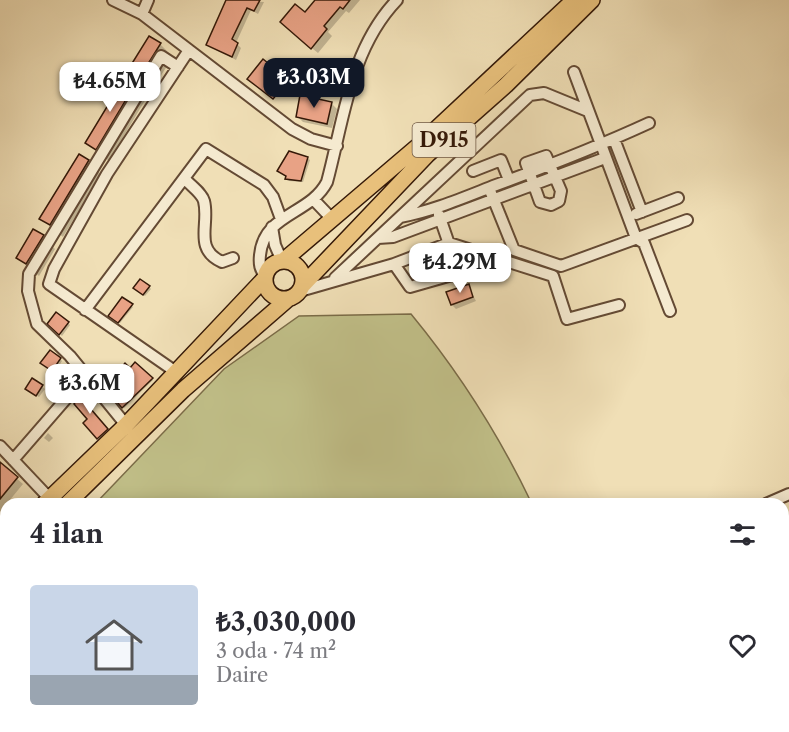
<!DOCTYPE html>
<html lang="tr">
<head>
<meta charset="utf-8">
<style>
  body { margin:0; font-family:"Libre Caslon Text",serif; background:#f2f2f3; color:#2b2b33; height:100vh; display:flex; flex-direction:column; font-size:22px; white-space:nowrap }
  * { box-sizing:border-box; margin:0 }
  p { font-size:20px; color:#7c7c81 }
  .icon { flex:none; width:33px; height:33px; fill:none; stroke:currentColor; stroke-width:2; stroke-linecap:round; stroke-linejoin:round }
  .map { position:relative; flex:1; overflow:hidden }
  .sheet { position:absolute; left:0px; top:498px; width:789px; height:234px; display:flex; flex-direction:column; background:#fff; border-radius:18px 18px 0 0; box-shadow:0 3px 15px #0003 }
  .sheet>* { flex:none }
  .price { position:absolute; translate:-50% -51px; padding:0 14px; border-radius:12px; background:#fff; color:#222; font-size:20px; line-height:39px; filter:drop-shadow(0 2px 3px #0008) }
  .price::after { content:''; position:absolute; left:50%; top:36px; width:18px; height:14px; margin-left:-9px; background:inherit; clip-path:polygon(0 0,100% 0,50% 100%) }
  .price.current { background:#111827; color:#fff }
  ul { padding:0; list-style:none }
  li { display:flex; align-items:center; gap:18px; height:150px; padding:0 30px }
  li+li { border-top:2px solid #e1e1e2 }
  li span { display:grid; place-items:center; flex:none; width:168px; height:120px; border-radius:6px; color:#555 }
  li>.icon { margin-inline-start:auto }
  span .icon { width:72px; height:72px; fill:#fffc; stroke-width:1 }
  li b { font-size:26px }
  h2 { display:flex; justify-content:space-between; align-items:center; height:72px; padding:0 30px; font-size:26px }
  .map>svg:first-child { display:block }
</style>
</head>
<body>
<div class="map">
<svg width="789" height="732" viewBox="0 0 789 732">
  <rect width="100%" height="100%" fill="#f0dfb6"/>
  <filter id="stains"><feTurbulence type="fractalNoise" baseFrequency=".00333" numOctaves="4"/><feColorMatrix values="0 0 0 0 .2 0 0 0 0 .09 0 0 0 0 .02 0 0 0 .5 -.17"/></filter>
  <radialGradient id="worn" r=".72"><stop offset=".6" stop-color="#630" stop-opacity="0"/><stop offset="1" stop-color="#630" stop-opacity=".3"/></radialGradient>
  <path fill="#c1c089" stroke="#7b6c48" stroke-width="1.5" d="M411,314C458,371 500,437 532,504H95L224,369L299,316Z
    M6,611V726H268L258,732H0V618Z
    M298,726H430L427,732H285Z"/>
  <path fill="#0003" d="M228,0L264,2L258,14L251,10L236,43L241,48L236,60L207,44Z
    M317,0H360L349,13L346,11L328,32L332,36L318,53L287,28L305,14Z
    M160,44L173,57L156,83L133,64Z
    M135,84L147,97L109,161L87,143Z
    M331,103L337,109L332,128L303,122L297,116Z
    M79,156L101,174L63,237L41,219Z
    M307,158L310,160L303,182L289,181L287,179Z
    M43,237L55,249L39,276L18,258Z
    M468,286L476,301L456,309L452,305Z
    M149,287L151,289L145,296L137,290Z
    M122,299L133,307L120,323L111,317Z
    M57,314L70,325L62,336L49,323Z
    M60,359L62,361L55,372L45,365Z
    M135,365L153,380L124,408L111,393Z
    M33,380L45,389L39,397L29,391Z
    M48,433L53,438L49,442L44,438Z
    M2,466L23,484L0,512V469Z"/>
  <path fill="#e8a285" stroke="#351908" stroke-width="1.5" d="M226,0H260L254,11L247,8L232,39L238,43L232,57L206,45Z
    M315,0H350L343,9L340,7L324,26L327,29L311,49L280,22L295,4L305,12Z
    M149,36L161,43L143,72L131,65Z
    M263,59L289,80L273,99L247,79Z
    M125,77L136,83L96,150L85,143Z
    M300,95L332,102L327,124L296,117Z
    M289,151L308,157L301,181L285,179L286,176L277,171Z
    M79,154L89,160L50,225L39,219Z
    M33,229L44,235L26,264L16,258Z
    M140,279L150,286L143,295L133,288Z
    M469,284L473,297L451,305L446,292Z
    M122,297L133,304L118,323L108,316Z
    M56,312L69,322L59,335L47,324Z
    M50,350L61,358L52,371L40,363Z
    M135,362L153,378L122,408L109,393L115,386L110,381L125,363L130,368Z
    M32,378L43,385L36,396L25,389Z
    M83,390L95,404L90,408L108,429L97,439L83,423L87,419L74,404Z
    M0,462L18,477L0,499Z
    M442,726H446L461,732H440Z"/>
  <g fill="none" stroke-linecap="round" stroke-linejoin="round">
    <defs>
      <path id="minor" d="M113,0L142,14L292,129L311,139L337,146
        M142,14L148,0
        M574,72L636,238L644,243L670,311
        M614,139L642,212
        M546,156L561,191L559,201L551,205L540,202L526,163Z
        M473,171L501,160L509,180
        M185,179C191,186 202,193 204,201C210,224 193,249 222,262L233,258
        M489,188L514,250L561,266L687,220
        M313,199L333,220
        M636,214L678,198
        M400,217C433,211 465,197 496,185C548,166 599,146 649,123
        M272,227L275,245L282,261
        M378,238L393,237L605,158
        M394,264L410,287L459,273L439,215
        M266,277C260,270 259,264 260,255C264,213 310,215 327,182C344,119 350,49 397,0
        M335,278L530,95L544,93L588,111
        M300,291L394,264L449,243L553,276L567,319L619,305
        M85,310L206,149L264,185L273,197L281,219
        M176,372L49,284L54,269L107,174L189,50
        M126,425L70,356L37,324L28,291L29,274L161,56L178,67
        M0,446L50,499
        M13,460L85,377
        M766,504L789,494
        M267,732L277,726"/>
      <path id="highway" d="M265 280a19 19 0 1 1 38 0a19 19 0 1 1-38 0Z
        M283,261L418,146L574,0
        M302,286L427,155L506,85L592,0
        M44,504L126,425L265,278
        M67,504L183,390L288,299
        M0,550L6,544
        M0,570L6,564"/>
    </defs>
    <use href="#minor" stroke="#644a34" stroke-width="14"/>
    <use href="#highway" stroke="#351908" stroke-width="18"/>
    <use href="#minor" stroke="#f5ead0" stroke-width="10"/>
    <use href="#highway" stroke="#e8c07b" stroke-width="15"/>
  </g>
  <g text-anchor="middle" stroke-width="4.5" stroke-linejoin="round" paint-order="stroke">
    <rect fill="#f5ead0" stroke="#6f5844" stroke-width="1.5" x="412.5" y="123" width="63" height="34" rx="4.5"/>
    <g font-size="20" font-weight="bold" fill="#351908">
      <text x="444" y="147">D915</text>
    </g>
  </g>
  <rect width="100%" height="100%" filter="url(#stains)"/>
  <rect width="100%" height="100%" fill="url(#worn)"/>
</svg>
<b class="price current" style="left:314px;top:109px">₺3.03M</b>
<b class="price" style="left:110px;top:113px">₺4.65M</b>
<b class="price" style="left:460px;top:294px">₺4.29M</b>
<b class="price" style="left:90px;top:415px">₺3.6M</b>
<section class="sheet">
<h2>4 ilan<svg class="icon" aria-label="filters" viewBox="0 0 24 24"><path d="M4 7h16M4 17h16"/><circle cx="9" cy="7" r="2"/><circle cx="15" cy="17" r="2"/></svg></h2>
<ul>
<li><span style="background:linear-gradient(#c9d6e8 75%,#9aa5b1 0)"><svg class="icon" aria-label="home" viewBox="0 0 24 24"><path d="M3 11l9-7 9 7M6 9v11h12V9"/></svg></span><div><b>₺3,030,000</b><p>3 oda · 74 m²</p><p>Daire</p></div><svg class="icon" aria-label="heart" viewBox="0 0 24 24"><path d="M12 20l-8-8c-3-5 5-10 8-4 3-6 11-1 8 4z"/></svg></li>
</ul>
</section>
</div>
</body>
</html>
